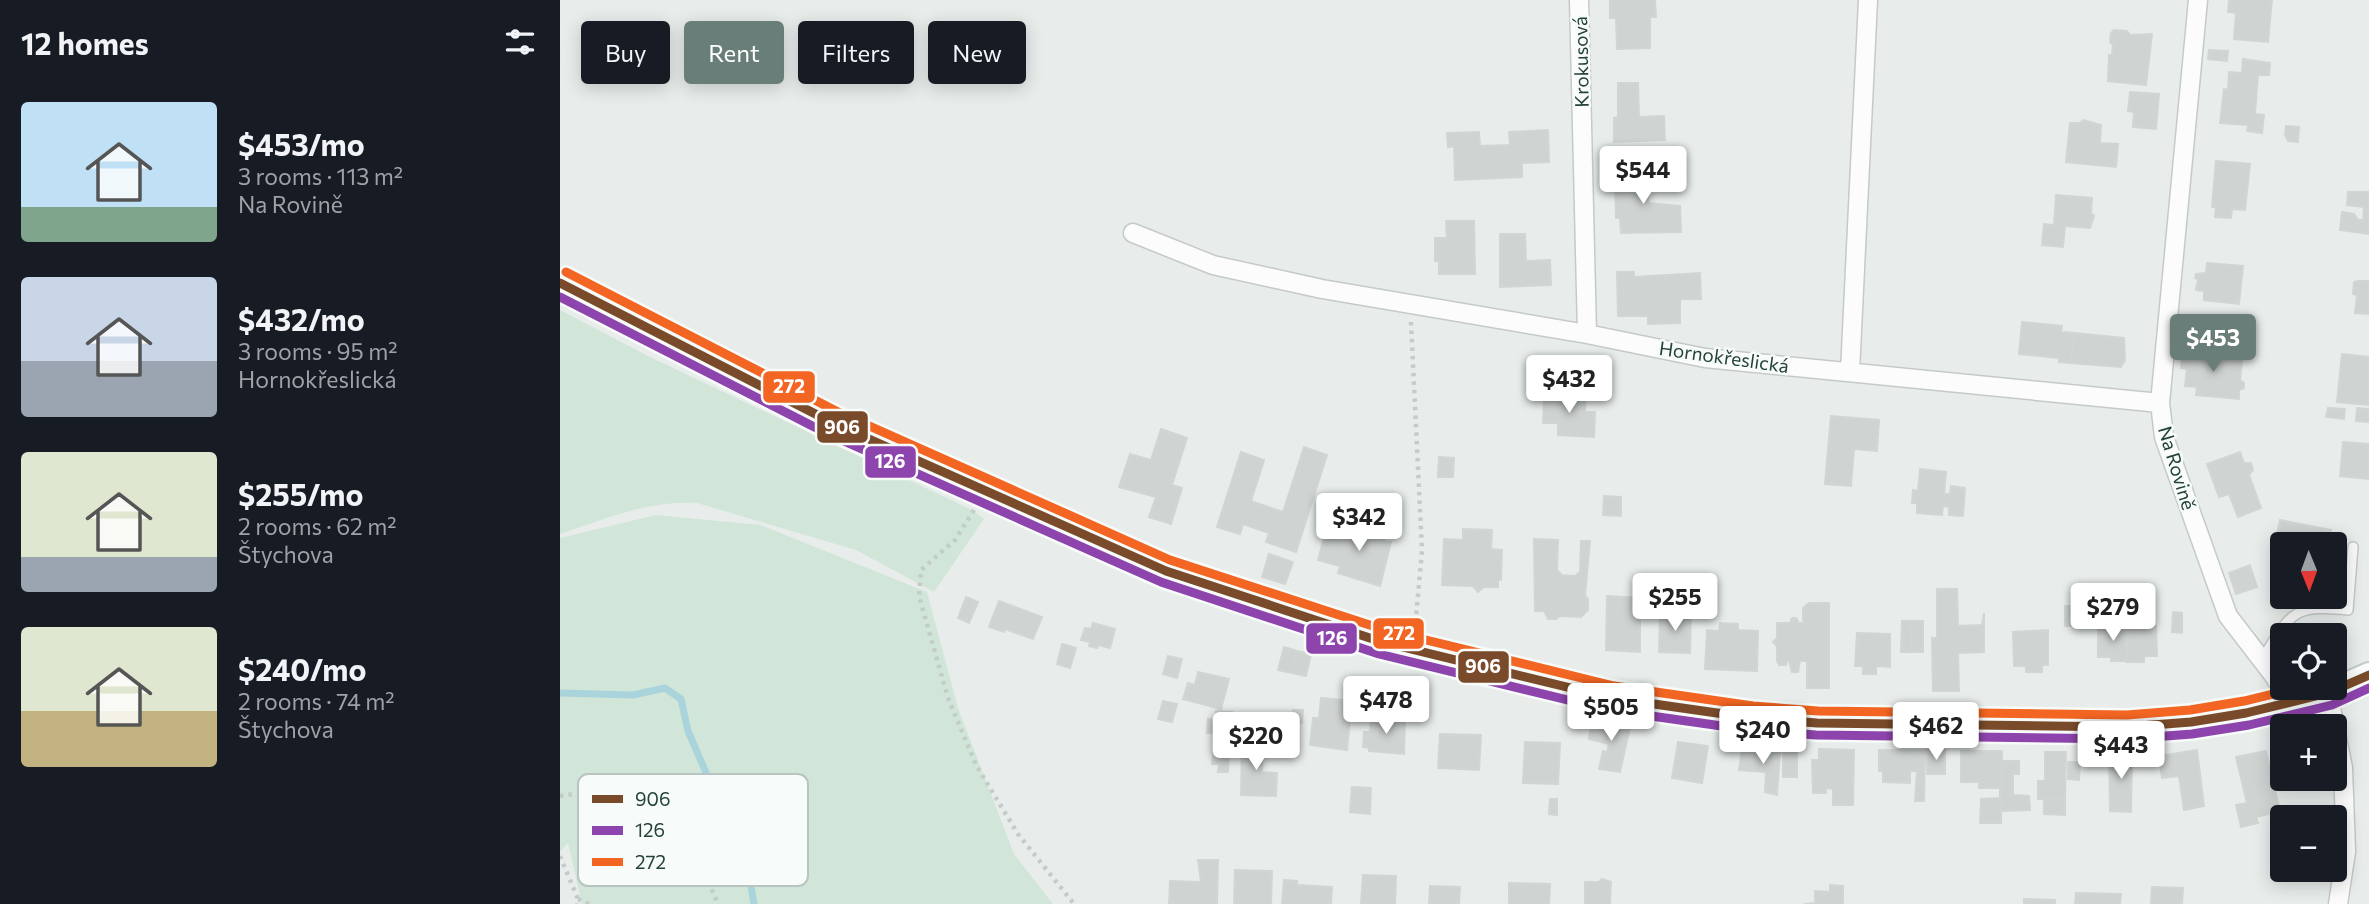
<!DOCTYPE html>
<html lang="en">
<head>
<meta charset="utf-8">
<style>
  body { margin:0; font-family:Commissioner,sans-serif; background:#20242c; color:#f1f3f6; height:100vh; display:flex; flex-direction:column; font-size:26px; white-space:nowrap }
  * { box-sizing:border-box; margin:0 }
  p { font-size:23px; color:#9ea1a6 }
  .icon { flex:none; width:38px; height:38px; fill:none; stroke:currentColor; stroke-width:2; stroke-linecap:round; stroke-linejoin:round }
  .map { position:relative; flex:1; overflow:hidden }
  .details { display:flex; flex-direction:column; background:#171b24; width:560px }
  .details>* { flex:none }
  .hud { position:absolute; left:21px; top:21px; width:665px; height:63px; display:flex; gap:14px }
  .needle { width:46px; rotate:179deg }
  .controls { position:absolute; left:1710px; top:532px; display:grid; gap:14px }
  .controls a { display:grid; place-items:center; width:77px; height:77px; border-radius:7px; background:#171b24; box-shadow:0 4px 18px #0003; font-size:35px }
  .price { position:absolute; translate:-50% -60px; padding:0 16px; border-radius:7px; background:#fff; color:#222; font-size:23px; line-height:46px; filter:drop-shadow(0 2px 4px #0008) }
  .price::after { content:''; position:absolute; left:50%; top:42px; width:21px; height:16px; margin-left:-10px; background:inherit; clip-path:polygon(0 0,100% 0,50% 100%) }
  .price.on { background:#697e78; color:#fff }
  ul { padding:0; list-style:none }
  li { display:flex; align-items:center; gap:21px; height:175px; padding:0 21px }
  li span { display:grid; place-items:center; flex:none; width:196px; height:140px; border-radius:7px; color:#555 }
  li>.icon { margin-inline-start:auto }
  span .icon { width:84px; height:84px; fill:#fffc; stroke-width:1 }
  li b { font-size:30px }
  h2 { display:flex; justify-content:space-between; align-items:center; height:84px; padding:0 21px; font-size:30px }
  .chip { padding:0 24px; border-radius:7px; background:#171b24; box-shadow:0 4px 18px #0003; font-size:24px; line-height:63px }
  .chip.on { background:#697e78; color:#fff }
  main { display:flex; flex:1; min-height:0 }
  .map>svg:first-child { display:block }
</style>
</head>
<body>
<main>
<section class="details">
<h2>12 homes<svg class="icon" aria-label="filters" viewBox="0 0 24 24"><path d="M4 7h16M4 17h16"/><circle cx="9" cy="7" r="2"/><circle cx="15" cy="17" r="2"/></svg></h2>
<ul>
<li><span style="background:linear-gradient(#bfe0f5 75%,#7fa58c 0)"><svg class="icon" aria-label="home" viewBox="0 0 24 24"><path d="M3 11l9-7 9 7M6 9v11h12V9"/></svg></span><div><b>$453/mo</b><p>3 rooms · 113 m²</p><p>Na Rovině</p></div></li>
<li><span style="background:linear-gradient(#c9d6e8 60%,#9aa5b1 0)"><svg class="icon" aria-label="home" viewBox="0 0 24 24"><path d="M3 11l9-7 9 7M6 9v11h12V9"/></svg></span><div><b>$432/mo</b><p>3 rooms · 95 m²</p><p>Hornokřeslická</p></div></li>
<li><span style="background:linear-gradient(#dfe7d0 75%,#9aa5b1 0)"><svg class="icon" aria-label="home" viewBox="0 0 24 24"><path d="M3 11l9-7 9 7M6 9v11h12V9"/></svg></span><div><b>$255/mo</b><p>2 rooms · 62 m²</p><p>Štychova</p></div></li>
<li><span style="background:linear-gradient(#dfe7d0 60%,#c2b280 0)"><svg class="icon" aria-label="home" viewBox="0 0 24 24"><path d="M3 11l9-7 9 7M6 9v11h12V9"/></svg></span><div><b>$240/mo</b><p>2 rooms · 74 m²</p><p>Štychova</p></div></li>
</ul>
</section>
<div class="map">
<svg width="1809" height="904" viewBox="0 0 1809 904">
  <rect width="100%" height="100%" fill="#e8edeb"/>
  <path fill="#d1e6d8" d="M0,310L88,356L412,510L424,519L374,592L296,550L137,503C89,500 45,519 0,534Z
    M96,515L201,525L367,592L398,708L454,854L493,904H22L8,843L0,852V538Z"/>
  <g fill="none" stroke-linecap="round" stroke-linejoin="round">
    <path stroke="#a9d4db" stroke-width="7" d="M0,693L73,695L105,688L121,699L128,731L176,842L187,862L194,904"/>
  </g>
  <path fill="#cfd4d2" stroke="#d1d6d4" stroke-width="2" d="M1050,0H1095L1096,17H1090V48L1057,49L1056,18H1050Z
    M1669,0H1712L1708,42L1674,39L1676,13L1668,12Z
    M1554,30L1567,31L1570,35L1592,34L1586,85L1548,81L1549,55H1552L1553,45L1550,42L1551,33Z
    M1649,50L1668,51L1667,61L1648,59Z
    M1683,59L1710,63L1709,75H1698L1695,114L1704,115L1702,133L1687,131L1688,125L1660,123L1664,89L1668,90L1669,72L1682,73Z
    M1058,83H1078L1079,117L1104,116L1105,140L1054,142V118L1058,117Z
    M1570,92L1599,94L1596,129L1573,127L1574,112L1568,111Z
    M1523,120L1541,125L1540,143L1558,144L1556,167L1506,162L1510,123H1520Z
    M1726,126L1739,127L1738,142L1728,141L1725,135Z
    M988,130L989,162L962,163V177L895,180L894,146L888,147L887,133L919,132L920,146L950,145L949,132Z
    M1656,161L1690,164L1685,210L1672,209L1671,218L1655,217L1656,207H1652Z
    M1060,169H1090L1088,203L1120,206L1121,232L1061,233L1060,218H1056L1055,181H1060Z
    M1788,192H1809V234L1780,230L1782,212L1794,214L1798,220H1803L1804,207L1787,205Z
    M1496,195L1532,198L1531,213L1534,216L1530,228L1505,226L1503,247L1482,245L1484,224L1494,225Z
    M886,221H914L915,274H879V261H875V238H887Z
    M940,234H965L966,261L990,260L991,285L940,287Z
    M1647,263L1683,266L1679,304L1644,300V291L1636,290L1638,279L1635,278L1636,274L1646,273Z
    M1057,272H1074V277L1140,273L1141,299H1120V323L1088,324V316H1058Z
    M1798,281H1809V314L1795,313L1797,295L1793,294L1794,282Z
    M1462,322L1502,326L1501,332L1514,333L1511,363L1499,362V358L1459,354Z
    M1514,333L1564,338L1565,360L1561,367L1511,363Z
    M1623,350L1678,355L1682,361L1680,380L1684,383V388L1679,390V399L1636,395L1637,387L1625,386L1627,369L1621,368Z
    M1782,354L1809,357V405L1777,402Z
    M984,393L1026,395L1025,412H1035L1034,437L998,435V423H983Z
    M1768,408L1785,409L1784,419L1766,417Z
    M1797,408L1809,409V422L1796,421Z
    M1271,416L1319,420L1317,451L1294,449L1291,486L1265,484Z
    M601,429L627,438L612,485L622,488L611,524L589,517L596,497L559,487L570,454L591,460Z
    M1783,442L1809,444V479L1780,476Z
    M744,447L767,455L736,552L706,542L709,533L683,524L680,534L657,527L681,452L704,460L691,501L723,512Z
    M1680,452L1684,463H1691L1693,470L1689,475L1701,508L1678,517L1669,494L1659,497L1647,464Z
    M879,457L894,458L893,477H878Z
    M1360,469L1386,472L1384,494H1390L1391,486L1405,488L1403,516L1389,515V507L1383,506L1382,515L1357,513V503H1352L1353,490L1358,491Z
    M1044,496L1061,497V516L1043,515Z
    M1720,520L1771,530L1768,544H1722V568L1711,566Z
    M800,521L827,528L824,541L831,542L820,586L778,573L780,566L758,560L765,534L787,540L796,534Z
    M903,529L932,530L931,549L942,550L941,580H938V587H924L918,592L913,586L882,585L884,539L903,540Z
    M974,539L998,540L997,570L1002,575L1015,576L1020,572L1021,541H1030L1025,596L1028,599V610L1021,617L1000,616L996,619H988L984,611H975Z
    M709,554L733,562L725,584L702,577Z
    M1690,565L1697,587L1676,594L1669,573Z
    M1377,589H1397L1398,626L1422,625L1424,613V652L1398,653L1399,691H1373L1372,638H1377Z
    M1047,596L1080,598V652L1046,650Z
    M406,597L418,602L409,623L398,618Z
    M439,601L482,617L473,639L445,629L444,632L429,627Z
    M1249,603H1269V688H1247V661H1240L1238,672H1232L1229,661H1226V665H1219L1217,661V646L1213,642L1217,638V623H1230L1232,618H1236L1239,623H1243V608Z
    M1505,606H1515V626H1505Z
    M1613,612L1622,613V633L1612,632Z
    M1100,613L1131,614L1130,653L1099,652Z
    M1342,621H1352L1351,652H1341Z
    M1352,621H1363V652H1351Z
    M533,623L555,629L550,648L538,645L537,648L529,646L530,642L521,640L525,628L531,629Z
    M1160,623L1178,624V630L1198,631L1197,671L1145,669L1147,630L1159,631Z
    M1596,626L1597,656H1584V662H1567V627Z
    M1538,627H1567V661H1551V657H1538Z
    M1488,630V665H1482V672H1466V666H1454L1453,632Z
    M1297,633L1330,634V667L1316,666V674H1303V666H1295Z
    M502,644L516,648L510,668L497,664Z
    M724,647L737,651L732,673L718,670Z
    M737,651L751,654L746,676L732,673Z
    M608,656L622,659L617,678L603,674Z
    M638,672L669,679L661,709L623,699L628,683L635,685Z
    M761,698L792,701L787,750L750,745L753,718H759Z
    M603,701L617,704L612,722L598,719Z
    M733,710H743L742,723L731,722Z
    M656,711L672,712L668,772H658L659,764H652L656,733H647L648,719L655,720Z
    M811,718L845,719L844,754L809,751V748L803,747L804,732H810Z
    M1032,720L1070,727L1060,772L1039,769L1043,751L1047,752L1049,744L1029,739Z
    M880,734L921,735L919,770L878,768Z
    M682,742L703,743L702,772L717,773L716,796L681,795Z
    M965,742L1000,743L998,784L963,783Z
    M1118,742L1148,746L1142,783L1112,778Z
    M1182,749L1220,752L1217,795L1205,792L1206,772L1179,770Z
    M1259,749L1294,750L1293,805H1273V789L1266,788V793H1253L1252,760H1259Z
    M1223,750H1237V777H1223Z
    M1319,750H1365L1364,801H1355L1357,771H1350V783L1323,782V771H1319Z
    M1367,750H1385V774H1367Z
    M1637,750L1644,806L1624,810L1619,776L1602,778L1599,756Z
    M1401,751H1442L1441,823H1420L1421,799L1440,798V788H1419V782H1401Z
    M1706,751L1720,811L1696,817L1698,823L1681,827L1676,805L1687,803L1676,757Z
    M1485,752H1506L1505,800L1478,799V781H1485Z
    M1549,752H1572L1571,812L1550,811Z
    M1442,761H1459V774H1453V795L1469,796L1470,810L1441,811Z
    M1508,762H1520L1519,780L1508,779Z
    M792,787L811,788L810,814L790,812Z
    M990,799H997V815L989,814Z
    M1484,799L1505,800V815L1484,814Z
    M638,860H658L657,904H609L610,881L641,882Z
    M675,870L712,871L711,904H674Z
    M803,875L836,876L835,904H801Z
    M1042,879L1051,882L1050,904H1025V882H1039Z
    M724,880L737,881V885L772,887L771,904H722Z
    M949,883L990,884L989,904H949Z
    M1270,885L1283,886V904H1244L1255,903V891L1270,892Z
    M870,886L900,887L899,904H869Z
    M1592,887L1623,888L1622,904H1591Z
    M1516,893L1561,894L1560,904H1515Z
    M1464,899L1495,900V904H1464Z"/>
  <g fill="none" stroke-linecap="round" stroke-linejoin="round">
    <defs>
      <path id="lane" d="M1702,659C1731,614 1731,604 1788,610L1793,547"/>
      <path id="street" d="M1019,0L1027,334
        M1638,0L1600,403L1604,437L1668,616L1715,677L1729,702
        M573,233L653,265L762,289L1027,334L1145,358L1600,403
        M1290,372L1308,0
        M1768,693L1783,768L1786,852L1778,904"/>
      <path id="secondary" d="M0,283L273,423L606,571L822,642L1052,698L1192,718L1257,723L1567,727L1631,722L1686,713L1768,693L1809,675"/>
    </defs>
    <use href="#lane" stroke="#c5cac8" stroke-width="12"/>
    <use href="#street" stroke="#c5cac8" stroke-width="21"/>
    <use href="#secondary" stroke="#c3cbc8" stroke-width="28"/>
    <path stroke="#c3ccca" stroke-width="4.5" stroke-dasharray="3.5 5" stroke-linecap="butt" d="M851,322L862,551L855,628
      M414,510L395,540L361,570L359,596L388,698L416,765L458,834L514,904
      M0,796L54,788L87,796L130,840L158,904
      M0,856L18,899L17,904
      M18,899L29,904"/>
    <use href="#lane" stroke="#fcfcfc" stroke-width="9"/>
    <use href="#street" stroke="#fcfcfc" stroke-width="18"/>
    <use href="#secondary" stroke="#fcfcfc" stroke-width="24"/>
    <defs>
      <path id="bus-1" d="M0,283L273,423L606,571L822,642L1052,698L1192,718L1257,723L1567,727L1631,722L1686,713L1768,693L1809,675"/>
      <path id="bus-2" d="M0,297L268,434L601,582L819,654L1049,710L1190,730L1256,735L1567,739L1632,734L1689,725L1772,705L1809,688"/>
      <path id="bus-3" d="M6,272L278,412L610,560L825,630L1054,686L1193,706L1258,711L1567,715L1630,710L1684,701L1738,688"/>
    </defs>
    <use href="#bus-1" stroke="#f7fbf9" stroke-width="14"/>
    <use href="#bus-2" stroke="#f7fbf9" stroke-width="14"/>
    <use href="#bus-3" stroke="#f7fbf9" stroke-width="14"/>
    <use href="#bus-1" stroke="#7a4b2a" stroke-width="9"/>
    <use href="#bus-2" stroke="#8e44ad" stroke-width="9"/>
    <use href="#bus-3" stroke="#f26522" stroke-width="9"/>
  </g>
  <g text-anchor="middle" stroke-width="5" stroke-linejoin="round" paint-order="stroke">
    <g font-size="19" fill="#24423a" stroke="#f7fbf9">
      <text transform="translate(1021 62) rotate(-91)" y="7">Krokusová</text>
      <text transform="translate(1164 357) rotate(8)" y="7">Hornokřeslická</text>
      <text transform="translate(1617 468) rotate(73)" y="7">Na Rovině</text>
    </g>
  </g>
  <rect x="18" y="774" width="230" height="112" rx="10" fill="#f7fbf9" stroke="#b8c4c0" stroke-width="2"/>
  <rect x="32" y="795" width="31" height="8" fill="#7a4b2a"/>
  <rect x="32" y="826" width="31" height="9" fill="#8e44ad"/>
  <rect x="32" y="858" width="31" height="8" fill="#f26522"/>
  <g font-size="19" fill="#24423a">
    <text x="75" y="806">906</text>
    <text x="75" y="837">126</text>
    <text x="75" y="869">272</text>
  </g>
  <g stroke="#f7fbf9" stroke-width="2.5">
    <rect x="202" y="370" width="54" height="34" rx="7" fill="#f26522"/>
    <rect x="256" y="410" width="53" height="34" rx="7" fill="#7a4b2a"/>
    <rect x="304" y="445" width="53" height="34" rx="7" fill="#8e44ad"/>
    <rect x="812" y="617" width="53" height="33" rx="7" fill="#f26522"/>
    <rect x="745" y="622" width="53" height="33" rx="7" fill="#8e44ad"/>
    <rect x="897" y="650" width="53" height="34" rx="7" fill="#7a4b2a"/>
  </g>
  <g font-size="19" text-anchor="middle" font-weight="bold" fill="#fff">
    <text x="229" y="393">272</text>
    <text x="282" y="434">906</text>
    <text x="330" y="468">126</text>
    <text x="839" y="640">272</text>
    <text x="772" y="645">126</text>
    <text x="923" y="673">906</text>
  </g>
</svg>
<div class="controls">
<a><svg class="needle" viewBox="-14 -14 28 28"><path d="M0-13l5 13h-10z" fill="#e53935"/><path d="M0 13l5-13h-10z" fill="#9ea1a6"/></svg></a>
<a><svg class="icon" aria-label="locate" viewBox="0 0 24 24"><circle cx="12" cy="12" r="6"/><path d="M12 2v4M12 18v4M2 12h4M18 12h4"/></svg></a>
<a>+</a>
<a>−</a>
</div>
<b class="price" style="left:1083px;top:206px">$544</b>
<b class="price on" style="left:1653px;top:374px">$453</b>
<b class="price" style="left:1009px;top:415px">$432</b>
<b class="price" style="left:799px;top:553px">$342</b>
<b class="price" style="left:1115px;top:633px">$255</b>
<b class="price" style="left:1553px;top:643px">$279</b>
<b class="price" style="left:826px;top:736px">$478</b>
<b class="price" style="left:1051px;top:743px">$505</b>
<b class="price" style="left:1376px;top:762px">$462</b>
<b class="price" style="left:1203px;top:766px">$240</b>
<b class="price" style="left:696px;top:772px">$220</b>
<b class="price" style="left:1561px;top:781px">$443</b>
<div class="hud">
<a class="chip">Buy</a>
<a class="chip on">Rent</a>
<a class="chip">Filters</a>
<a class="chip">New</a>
</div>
</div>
</main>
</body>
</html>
